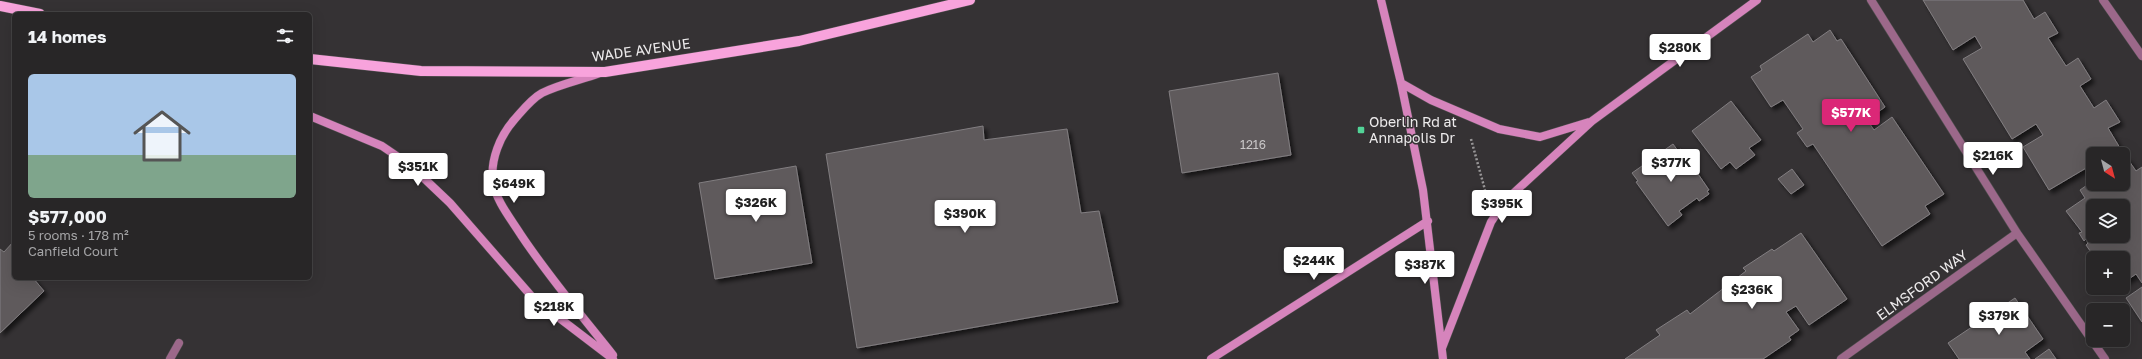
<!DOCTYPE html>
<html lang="en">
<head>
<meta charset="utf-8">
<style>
  body { margin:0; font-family:"Golos Text",sans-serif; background:#343233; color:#f1f3f6; height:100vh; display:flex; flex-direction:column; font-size:15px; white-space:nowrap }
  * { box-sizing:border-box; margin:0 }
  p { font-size:13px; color:#a5a5a7 }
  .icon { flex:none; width:22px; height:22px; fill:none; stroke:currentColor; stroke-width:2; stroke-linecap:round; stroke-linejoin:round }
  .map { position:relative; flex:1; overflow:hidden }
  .panel { position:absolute; left:12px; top:12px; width:300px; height:268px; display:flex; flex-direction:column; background:#282627; border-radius:6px; box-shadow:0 4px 16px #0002,0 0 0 1px #444344 }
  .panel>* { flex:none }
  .needle { width:26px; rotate:144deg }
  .buttons { position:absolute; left:2086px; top:147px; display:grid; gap:8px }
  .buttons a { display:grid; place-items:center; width:44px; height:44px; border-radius:6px; background:#282627; box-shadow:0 4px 16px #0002,0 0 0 1px #444344; font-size:20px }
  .price { position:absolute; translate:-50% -34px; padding:0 9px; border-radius:4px; background:#fff; color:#222; font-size:13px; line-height:26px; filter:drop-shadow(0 1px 2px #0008) }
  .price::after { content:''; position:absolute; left:50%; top:24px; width:12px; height:9px; margin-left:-6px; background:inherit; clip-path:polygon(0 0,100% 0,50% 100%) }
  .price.active { background:#db2777; color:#fff }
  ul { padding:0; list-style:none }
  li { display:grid; align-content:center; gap:8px; height:212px; padding:0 16px }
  li span { display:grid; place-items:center; height:124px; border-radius:6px; color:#555 }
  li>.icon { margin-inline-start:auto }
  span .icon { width:72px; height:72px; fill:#fffc; stroke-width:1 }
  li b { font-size:17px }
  h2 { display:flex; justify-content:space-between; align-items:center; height:48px; padding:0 16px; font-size:17px }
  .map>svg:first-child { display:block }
</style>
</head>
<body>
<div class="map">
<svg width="2142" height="359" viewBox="0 0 2142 359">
  <defs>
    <filter id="shadow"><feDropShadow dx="3.5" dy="3.5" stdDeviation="2" flood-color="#0009"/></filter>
  </defs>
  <rect width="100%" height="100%" fill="#353234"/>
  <path fill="#5e5a5c" stroke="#827e81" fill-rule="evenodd" filter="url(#shadow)" d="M1923,0H2023L2034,19L2045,12L2058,33L2048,38L2066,66L2078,58L2091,79L2080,86L2094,108L2106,100L2120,122L2108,128L2120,148L2109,154H2093V164L2049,190L2023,147L2043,135L2036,124L2012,139L1963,59L1982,48L1975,36L1953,50Z
    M1830,30L1837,41L1841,39L1885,107L1867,120L1874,130L1892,117L1944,194L1925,206L1930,214L1882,246L1813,144L1807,147L1797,133L1803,129L1783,100L1771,107L1751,77L1762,70L1760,66L1808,34L1813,42Z
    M1278,73L1291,155L1182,173L1169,91Z
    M1731,101L1761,140L1749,148L1755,155L1736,169L1730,162L1721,169L1692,131Z
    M983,126L984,140L1067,129L1081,213L1099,211L1118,302L857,348L826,154Z
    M1673,144L1678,151L1681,149L1709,190L1707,191L1709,194L1699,201L1697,198L1679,211L1682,215L1668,226L1636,182L1638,181L1632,173Z
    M2127,158L2136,171L2142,167V283L2136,274L2123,283V258H2095L2086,245L2088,243L2086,239L2084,241L2079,233L2082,232L2066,211L2085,198L2080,190L2093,181V184H2123V161ZM2093,206H2123V236H2093Z
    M796,166L812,263L715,279L699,183Z
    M1792,169L1804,185L1791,194L1778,179Z
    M1801,233L1847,299L1809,325L1796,306L1786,312L1799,330L1789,337L1791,340L1763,359H1625L1660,335L1656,330L1687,310L1690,314L1746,271L1743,268L1772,249L1774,251Z
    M14,241V278H33L44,291L0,333V249L4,252Z
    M2142,287V322L2126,298Z
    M2015,298L2043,339L2025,352L2030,359H1959L1948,343Z
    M2049,349L2056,359H2035Z"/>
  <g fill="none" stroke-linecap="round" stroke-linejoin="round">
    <defs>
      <path id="minor" d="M1871,0L2017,233L2105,359
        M2103,0L2142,56
        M170,359L179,343
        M1841,359L2017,233"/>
      <path id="secondary" d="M1381,0L1401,83L1423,190L1443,359
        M600,73C581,80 560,84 542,93C531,99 522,111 514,120C500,136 490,160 493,182C496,201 511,219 521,235C549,277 582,316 613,355
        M1401,83L1431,100L1499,129L1540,137L1589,122
        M310,116L382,146L410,165L450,203L533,298L613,359
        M1442,348L1491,222L1505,201L1592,121L1757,0
        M1211,359L1428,221"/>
      <path id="primary" d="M0,6L40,14
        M310,59L421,71L605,72L799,41L970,0"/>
    </defs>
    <use href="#minor" stroke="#525051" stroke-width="9"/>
    <use href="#secondary" stroke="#525051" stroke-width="9"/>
    <use href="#primary" stroke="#525051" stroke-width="11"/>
    <path stroke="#999798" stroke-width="2.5" stroke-dasharray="2 2" stroke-linecap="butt" d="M1471,139L1485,190"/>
    <use href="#minor" stroke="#9c688a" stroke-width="8"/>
    <use href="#secondary" stroke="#d684bc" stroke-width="8"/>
    <use href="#primary" stroke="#f8a3dc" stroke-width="10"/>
  </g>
  <rect fill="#52d397" stroke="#353234" stroke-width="1.5" x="1357" y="126" width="8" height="8" rx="2"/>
  <g text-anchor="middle" stroke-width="3" stroke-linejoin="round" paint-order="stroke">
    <g font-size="12" fill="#c9c7c8">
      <text x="1253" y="149">1216</text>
    </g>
    <g font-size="14" fill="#edebec" stroke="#353234">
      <text transform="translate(641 50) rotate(-8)" y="5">WADE AVENUE</text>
      <text transform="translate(1922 285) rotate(-36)" y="5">ELMSFORD WAY</text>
    </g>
    <g font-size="14" fill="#edebec" stroke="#353234" text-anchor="start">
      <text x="1369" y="127">Oberlin Rd at<tspan x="1369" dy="16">Annapolis Dr</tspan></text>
    </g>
  </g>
</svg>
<div class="buttons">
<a><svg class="needle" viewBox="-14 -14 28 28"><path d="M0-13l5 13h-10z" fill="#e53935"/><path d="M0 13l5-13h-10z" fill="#a5a5a7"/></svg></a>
<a><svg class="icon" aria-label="layers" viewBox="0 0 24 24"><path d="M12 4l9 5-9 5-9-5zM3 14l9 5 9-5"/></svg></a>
<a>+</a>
<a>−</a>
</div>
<b class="price" style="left:1680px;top:68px">$280K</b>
<b class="price active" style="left:1851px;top:133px">$577K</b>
<b class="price" style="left:1993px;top:176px">$216K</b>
<b class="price" style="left:1671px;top:183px">$377K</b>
<b class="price" style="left:418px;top:187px">$351K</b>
<b class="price" style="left:514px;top:204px">$649K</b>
<b class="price" style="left:756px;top:223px">$326K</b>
<b class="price" style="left:1502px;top:224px">$395K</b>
<b class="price" style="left:965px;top:234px">$390K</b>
<b class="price" style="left:1314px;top:281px">$244K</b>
<b class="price" style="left:1425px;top:285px">$387K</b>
<b class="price" style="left:1752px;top:310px">$236K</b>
<b class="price" style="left:554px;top:327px">$218K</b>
<b class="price" style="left:1999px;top:336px">$379K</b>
<section class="panel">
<h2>14 homes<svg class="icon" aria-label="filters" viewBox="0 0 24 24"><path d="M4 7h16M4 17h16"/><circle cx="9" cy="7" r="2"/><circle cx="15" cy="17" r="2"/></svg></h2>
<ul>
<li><span style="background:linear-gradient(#a9c7e8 65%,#7fa58c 0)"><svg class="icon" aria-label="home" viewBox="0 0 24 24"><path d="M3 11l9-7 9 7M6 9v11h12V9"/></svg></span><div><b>$577,000</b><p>5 rooms · 178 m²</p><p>Canfield Court</p></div></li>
</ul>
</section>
</div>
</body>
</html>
